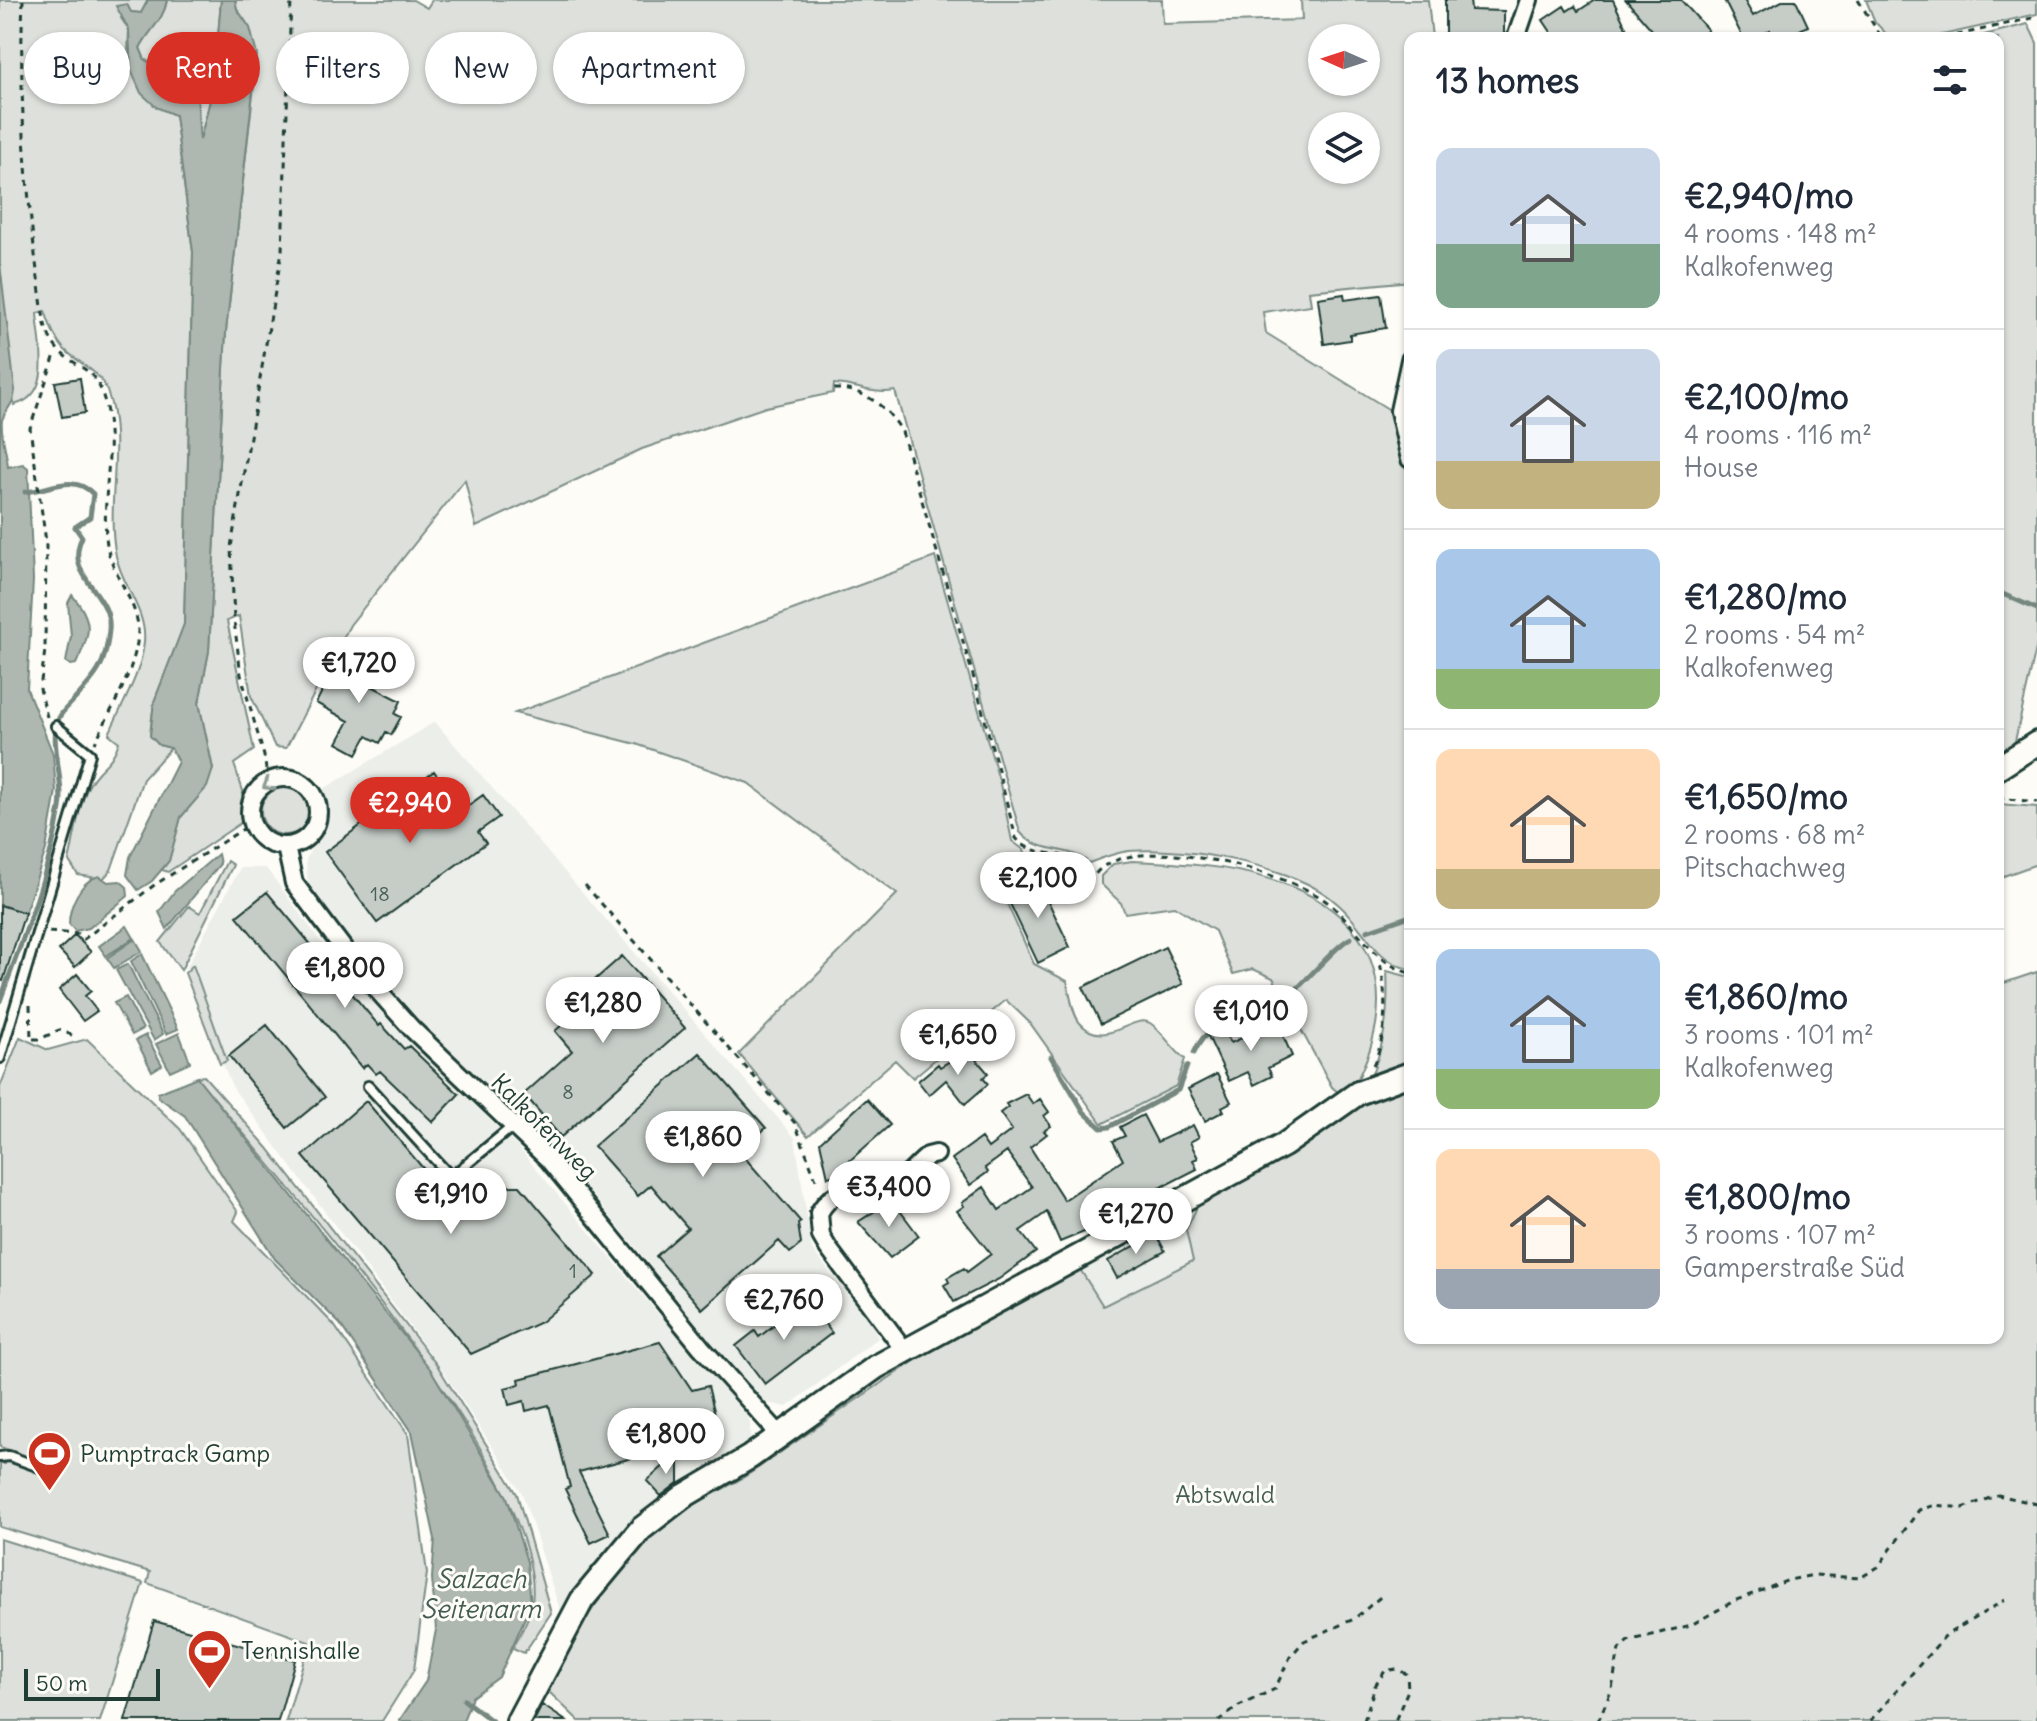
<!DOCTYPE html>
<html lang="en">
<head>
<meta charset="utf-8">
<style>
  body { margin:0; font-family:Delius,sans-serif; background:#f6f6f7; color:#1f2937; height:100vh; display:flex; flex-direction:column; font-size:30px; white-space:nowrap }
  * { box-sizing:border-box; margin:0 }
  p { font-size:26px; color:#747a83 }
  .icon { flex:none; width:44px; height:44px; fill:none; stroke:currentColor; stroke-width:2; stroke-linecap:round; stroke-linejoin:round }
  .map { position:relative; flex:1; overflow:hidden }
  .side { position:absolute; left:1404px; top:32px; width:600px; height:1312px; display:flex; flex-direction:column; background:#fff; border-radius:16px; box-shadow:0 2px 6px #0004 }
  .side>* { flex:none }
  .hud { position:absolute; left:24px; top:32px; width:760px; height:72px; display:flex; gap:16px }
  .needle { width:52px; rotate:273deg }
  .controls { position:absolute; left:1308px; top:24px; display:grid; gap:16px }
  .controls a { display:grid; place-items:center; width:72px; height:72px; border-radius:50%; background:#fff; box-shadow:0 2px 6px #0004; font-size:40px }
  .scale { position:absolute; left:24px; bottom:20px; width:136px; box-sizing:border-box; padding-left:8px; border:4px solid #1f3d34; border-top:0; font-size:22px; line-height:28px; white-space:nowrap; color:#1f3d34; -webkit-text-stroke:6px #fdfcf7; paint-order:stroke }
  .price { position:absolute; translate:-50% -68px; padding:0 18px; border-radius:28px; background:#fff; color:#222; font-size:26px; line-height:52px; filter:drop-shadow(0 2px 4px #0008) }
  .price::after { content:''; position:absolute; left:50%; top:48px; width:24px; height:18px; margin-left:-12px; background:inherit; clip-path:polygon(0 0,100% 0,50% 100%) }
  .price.current { background:#d93025; color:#fff }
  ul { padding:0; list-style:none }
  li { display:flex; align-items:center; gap:24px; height:200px; padding:0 32px }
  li+li { border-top:2px solid #e0e1e3 }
  li span { display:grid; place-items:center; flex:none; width:224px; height:160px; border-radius:16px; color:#555 }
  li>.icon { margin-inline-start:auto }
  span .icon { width:96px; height:96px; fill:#fffc; stroke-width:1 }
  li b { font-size:34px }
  h2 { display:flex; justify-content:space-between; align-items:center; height:96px; padding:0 32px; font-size:34px }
  .tag { padding:0 28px; border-radius:36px; background:#fff; box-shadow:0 2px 6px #0004; font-size:28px; line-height:72px }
  .tag.current { background:#d93025; color:#fff }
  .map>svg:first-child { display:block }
</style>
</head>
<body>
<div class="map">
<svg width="2037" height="1721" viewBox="0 0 2037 1721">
  <rect width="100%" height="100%" fill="#fdfcf7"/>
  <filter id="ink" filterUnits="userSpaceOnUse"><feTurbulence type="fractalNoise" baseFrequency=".0125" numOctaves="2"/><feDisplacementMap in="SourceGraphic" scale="16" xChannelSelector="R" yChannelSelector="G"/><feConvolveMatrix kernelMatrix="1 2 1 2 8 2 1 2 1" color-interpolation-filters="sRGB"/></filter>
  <g filter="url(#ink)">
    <path fill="#eceee9" d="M435,722L795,1138L812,1250L872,1324L878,1338L787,1407L767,1403L720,1357L689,1323L646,1260L563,1159L446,1050L371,968L315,895L307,877L306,860L328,809L322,790Z
      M240,868H266L330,954L402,1035L516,1145L654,1309L745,1408L750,1423V1439L743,1451L654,1506L605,1552L561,1613L522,1493L441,1368L233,1088L184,972Z
      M1198,1205L1186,1230L1194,1261L1102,1306L1078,1266Z"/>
    <path fill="#dde0db" stroke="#7e8e88" stroke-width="2" fill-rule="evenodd" d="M0,0H148L141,13L131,12L121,18L129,30L128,50L156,107L175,115L193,252L184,625L154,702L150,735L159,745L171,748L143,779L111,870L103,879L78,875L69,861C75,838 77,809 88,787C98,766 111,767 119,742L109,734C121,706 142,672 144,642C147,611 122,586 116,556C105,504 126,439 107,391C99,370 79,364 64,349C54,338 50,325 45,311L37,313C39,344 55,395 14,405L0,264Z
      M167,0H221L218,36L222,53L199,144L196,75L168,54L158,67L145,60L140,48C149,30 164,19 167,0Z
      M235,0H413L427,8L432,0H1162L1163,24L1302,20L1301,0H1428L1432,38H1410V281L1309,291L1311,305L1263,312L1266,333L1393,412L1397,439L1410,471V969C1376,963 1363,926 1339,905C1296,865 1186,846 1129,851C1114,853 1102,858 1089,863C1067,844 1039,855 1020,832L895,391C873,395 857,385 834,384L833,393L766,407L642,449L476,527L465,480L350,625L286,748L275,747L251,696L239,616L227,621L254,750L234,764L243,791L242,822L168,872L162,870L169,860L181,817L198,797L213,769L199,703L209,651L226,331L255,76L250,28L237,9ZM1322,38H1366V82H1322ZM1322,126H1366V170H1322Z
      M1866,0H2037V14L1929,38H1890L1875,22Z
      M2028,24L2037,43V644L2013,750L1998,761V38H1972Z
      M935,557L1000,784L1012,841L1024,850L1034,872L1000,888L1034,964L1067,981C1070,993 1072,1014 1080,1023C1104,1051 1133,1013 1150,1023C1160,1029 1174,1051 1185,1059L1176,1086L1102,1124L1030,1023L1006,1000L913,1078L895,1060L808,1136L739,1054L897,894L748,783L636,744L515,713Z
      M261 811a24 24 0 1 1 48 0a24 24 0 1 1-48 0Z
      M1998,804L2037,807V864L1998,878Z
      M227,861L233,865L181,970L160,942L189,906L200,913Z
      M1132,861C1178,863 1223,865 1266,878C1378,910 1406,996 1350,1093L1340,1094L1332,1087L1273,978L1253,969L1233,974L1215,931L1174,906L1125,913L1121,903L1101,884V876L1113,864Z
      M193,965L227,1061L220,1064L185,973Z
      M1387,971L1410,977V1068L1368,1083C1385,1047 1389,1011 1387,971Z
      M2037,972V1721H579L545,1688C577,1631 612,1572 662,1527C688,1504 726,1490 755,1470C859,1398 964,1322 1078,1266L1103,1306L1193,1261L1186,1230L1198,1205L1347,1109L1410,1085V1338H1998V985Z
      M20,1037L48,1050L87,1039L180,1129L238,1212L234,1221L334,1325L408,1434L427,1573L414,1670L382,1721H286L309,1642L147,1583L150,1572L0,1527V1464H5L9,1450L0,1447V1087Z
      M204,1076L267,1147L437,1365L517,1494L551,1613L524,1653L513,1648C519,1635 531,1617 532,1603C549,1475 279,1180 197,1077Z
      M0,1539L143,1583L100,1721H0Z"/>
    <path fill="#aeb8b1" stroke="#75877f" stroke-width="2" d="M148,0H167C164,20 149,30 140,48L145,60L158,67L179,45C202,77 196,103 200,140L222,53L218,36L221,0H235L237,9L250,28L257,55L226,331L209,651L199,703L213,769L207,787L181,817L169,861L152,881L138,890L127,875L130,857L178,762L171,748L159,745L150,736L154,702L184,624L193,252L175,115L156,107L141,93L131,70L129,30L116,6L127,4L131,12L141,13Z
      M0,264L15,390C14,405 7,407 2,420C0,433 7,453 8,467L23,464L28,468L33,580L27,689L53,754L56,791L46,849L25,913L0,905Z
      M72,595C95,622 90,634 76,664L71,665L66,662L71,636L68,603Z
      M218,854L220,864L167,929L159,912L175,891Z
      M99,876L108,882L120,881L127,887L128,896L89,928L75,931L69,924C69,906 80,881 99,876Z
      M127,926L134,938L106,956L99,946Z
      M135,939L142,951L114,968L107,958Z
      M142,954L178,1029L166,1034L131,961Z
      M128,964L163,1034L154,1040L116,970Z
      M126,997L143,1029L132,1035L114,1003Z
      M179,1033L190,1062L170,1071L156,1044Z
      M146,1035L162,1065L152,1071L136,1040Z
      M197,1077L431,1370L507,1497L527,1562L531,1604L499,1677L472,1697L463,1721H399L426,1681L436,1630L432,1578L435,1539L412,1432L340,1324L275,1259L185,1116L158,1097V1093Z"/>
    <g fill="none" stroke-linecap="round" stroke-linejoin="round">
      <path stroke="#75877f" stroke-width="5" d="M1998,592L2037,609
        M1367,931L1410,916
        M1287,998C1302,986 1339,942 1351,938
        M0,1001C23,938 49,875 60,808C65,780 48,739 59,718C62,711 70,705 75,699C97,675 106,665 109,630C113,592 63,577 82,537L75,527L90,517L93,494C74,473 50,490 25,492
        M1194,1053C1213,1010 1246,1030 1277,1006
        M1051,1057L1084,1112L1101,1128L1109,1127L1178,1090L1187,1066
        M464,1700L492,1721"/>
    </g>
    <path fill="#c6cdc7" stroke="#1f3d34" stroke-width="2" d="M1445,0H1470L1471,10L1504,11V38H1445Z
      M1595,0H1613L1631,38H1555L1543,20L1564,6L1567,11L1575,6L1578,11Z
      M1626,0H1681L1708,30L1699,38H1659Z
      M1724,0H1744L1753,16L1784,0H1796L1808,26L1784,38H1774L1770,30L1757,38H1743Z
      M1344,294L1345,300L1381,295L1386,328L1350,334V340L1324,344L1318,298Z
      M80,378L85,413L62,417L55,382Z
      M340,656L376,674L370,685L401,701L395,714L401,717L391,735L386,732L380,743L367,736L357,754L337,743L349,721L316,703Z
      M434,771L462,810L483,795L499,817L478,832L486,843L377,923L325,852Z
      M1079,871L1082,889L1065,892L1062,874Z
      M1037,878L1070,947L1038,963L1005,893Z
      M267,892L379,1026L381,1024L404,1049L409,1046L459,1094L433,1122L380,1071L376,1074L367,1064L362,1068L237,916Z
      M0,905L25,913L3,981L0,980Z
      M75,935L91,952L75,967L59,950Z
      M1165,947L1183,984L1101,1024L1083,987Z
      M622,956L685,1028L561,1137L524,1094L572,1051L555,1031L579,1010L571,1001Z
      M77,974L91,991L85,996L97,1011L83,1021L59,990Z
      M1277,1022L1292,1056L1268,1068L1272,1076L1254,1085L1248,1072L1229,1081L1207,1034L1221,1027L1231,1043Z
      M267,1025L325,1097L287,1128L229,1056Z
      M968,1050L988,1073L983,1078L988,1084L965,1104L946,1080L929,1095L918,1081L938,1064L940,1067Z
      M700,1053L766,1128L739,1151L801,1222L798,1224L801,1244L790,1253L779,1241L702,1309L656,1256L688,1228L651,1185L638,1196L594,1146Z
      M1217,1074L1231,1102L1222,1107L1224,1111L1205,1121L1188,1089Z
      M1026,1094L1033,1104L1040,1099L1049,1112L1044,1116L1051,1126L1044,1131L1047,1134L1030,1147L1064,1200L1123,1160L1113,1141L1125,1136L1120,1127L1143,1115L1157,1142L1193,1125L1199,1137L1190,1142L1198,1158L1193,1160L1197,1169L1140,1198L1089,1230L1060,1242L1047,1212L1020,1231L1036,1252L999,1279L954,1302L944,1285L949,1282L947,1278L964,1268L967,1272L991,1254L957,1211L964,1206L962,1203L984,1187L999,1210L1032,1187L1007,1152L985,1168L988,1172L970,1185L952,1159L981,1138L988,1148L1012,1130L1000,1113L1008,1107L1006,1104Z
      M867,1099L890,1125L847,1163L849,1171L828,1177L820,1142Z
      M366,1101L466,1219L505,1186H520L596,1275L541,1322L471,1354L303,1156Z
      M892,1200L919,1236L890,1258L858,1222Z
      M1156,1234L1165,1251L1117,1278L1108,1261Z
      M806,1300L832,1333L765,1384L736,1346L755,1331L759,1337Z
      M660,1342L692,1390L708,1386L720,1435L579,1472L610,1534L591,1543L565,1489L570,1487L549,1405L526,1411L524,1401L509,1405L505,1388L520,1384L519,1379Z
      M679,1452V1482L661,1496L647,1481Z
      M154,1621L295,1660L278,1721H125Z
      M542,1705L566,1721H534Z"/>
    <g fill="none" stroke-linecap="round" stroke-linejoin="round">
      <defs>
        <path id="lane" d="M0,1058L90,754L56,726
          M368,1086L451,1177L513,1126
          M0,1457L9,1456L53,1472"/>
        <path id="street" d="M1516,38L1529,0
          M1410,360L1399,411L1410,459
          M250 812a34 34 0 1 1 68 0a34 34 0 1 1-68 0Z
          M286,847L294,883L362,973L412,1029L548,1159L701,1347L780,1435
          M905,1351L828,1248L821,1236L819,1213C839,1177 862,1202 888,1190C903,1183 915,1166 928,1156L936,1154"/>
        <path id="secondary" d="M1998,768L2037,743
          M518,1721L582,1600L641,1529L684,1496L750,1457L876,1367L1284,1145L1358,1093L1410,1074"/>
      </defs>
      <use href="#lane" stroke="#1f3d34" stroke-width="14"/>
      <use href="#street" stroke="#1f3d34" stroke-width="22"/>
      <use href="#secondary" stroke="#1f3d34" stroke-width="28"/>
      <path stroke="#1f3d34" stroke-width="3" stroke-dasharray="6 6" stroke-linecap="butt" d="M23,0C18,108 28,214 44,320C55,370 90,356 102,393C119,442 100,495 107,545C111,573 139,605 138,630C138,667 110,710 95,743
        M1858,0L1882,38
        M1945,38L2037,17
        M834,389C863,388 888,407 902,432L976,686L1016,838C1036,863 1076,844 1093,877C1126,827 1282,871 1323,899C1357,922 1370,962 1410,973
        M47,717L40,689L45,650L46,542L30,428L56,352
        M268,782L264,756L241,675L234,621L231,547L282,251L291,0
        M1998,798L2037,802
        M585,885L795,1123L818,1185
        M49,932L79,934L84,939L153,886L251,824
        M30,1005L31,1039H40L59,1030L77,1037
        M1373,1065C1388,1035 1387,990 1379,959
        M1219,1721L1239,1706L1275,1689L1290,1657L1304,1641L1354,1619L1384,1594
        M1364,1721L1375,1686L1385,1671L1396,1669L1407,1674L1408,1690L1395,1721
        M1598,1721L1612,1689L1619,1649L1628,1641L1691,1625L1734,1601L1789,1580L1814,1575L1860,1578L1878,1567L1919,1510L1935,1505L1963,1508L1998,1495L2037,1504
        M1870,1721L1946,1635L2005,1600"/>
      <use href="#lane" stroke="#fdfcf7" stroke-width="8"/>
      <use href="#street" stroke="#fdfcf7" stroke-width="16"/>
      <use href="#secondary" stroke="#fdfcf7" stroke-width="22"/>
    </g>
    <defs><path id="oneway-chevron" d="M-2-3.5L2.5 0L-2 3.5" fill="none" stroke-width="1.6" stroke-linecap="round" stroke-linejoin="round" transform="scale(2)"/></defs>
    <use stroke="#8e9c96" href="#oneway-chevron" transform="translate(268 785) rotate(149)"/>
  </g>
  <defs>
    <symbol id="stadium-pin" viewBox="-11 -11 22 30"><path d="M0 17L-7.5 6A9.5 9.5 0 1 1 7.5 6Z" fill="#c8321e" stroke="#fdfcf7"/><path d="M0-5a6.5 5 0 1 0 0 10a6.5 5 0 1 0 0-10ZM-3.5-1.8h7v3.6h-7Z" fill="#fff"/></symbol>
  </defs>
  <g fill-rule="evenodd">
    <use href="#stadium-pin" x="24" y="1428" width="51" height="69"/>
    <use href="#stadium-pin" x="184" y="1626" width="51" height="69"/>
  </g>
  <g text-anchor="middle" stroke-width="6" stroke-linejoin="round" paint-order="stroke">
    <g font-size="20" fill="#496159">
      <text x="380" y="901">18</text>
      <text x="568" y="1099">8</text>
      <text x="573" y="1278">1</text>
    </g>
    <g font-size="24" fill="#1f3d34" stroke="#fdfcf7">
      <text transform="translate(544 1127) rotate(45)" y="8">Kalkofenweg</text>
    </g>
    <g font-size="24" fill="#1f3d34" stroke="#fdfcf7" text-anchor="start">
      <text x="80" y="1462">Pumptrack Gamp</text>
      <text x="241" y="1659">Tennishalle</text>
    </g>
    <g font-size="24" fill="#455e55" stroke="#fdfcf7">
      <text x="1225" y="1503">Abtswald</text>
    </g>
    <g font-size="26" font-style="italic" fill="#435c53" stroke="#fdfcf7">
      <text x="481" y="1588">Salzach<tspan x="481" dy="30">Seitenarm</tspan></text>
    </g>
  </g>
</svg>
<div class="controls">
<a><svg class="needle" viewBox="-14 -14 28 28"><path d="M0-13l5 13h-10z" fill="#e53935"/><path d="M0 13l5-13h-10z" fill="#747a83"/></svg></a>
<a><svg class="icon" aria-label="layers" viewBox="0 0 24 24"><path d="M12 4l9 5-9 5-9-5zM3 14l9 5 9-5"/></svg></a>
</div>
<div class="scale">50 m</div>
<b class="price" style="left:359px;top:705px">€1,720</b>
<b class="price current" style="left:410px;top:845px">€2,940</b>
<b class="price" style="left:1038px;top:920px">€2,100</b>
<b class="price" style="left:345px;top:1010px">€1,800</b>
<b class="price" style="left:603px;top:1045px">€1,280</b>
<b class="price" style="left:1251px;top:1053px">€1,010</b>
<b class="price" style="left:958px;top:1077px">€1,650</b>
<b class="price" style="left:703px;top:1179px">€1,860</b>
<b class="price" style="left:889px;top:1229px">€3,400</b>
<b class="price" style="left:451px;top:1236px">€1,910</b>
<b class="price" style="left:1136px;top:1256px">€1,270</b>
<b class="price" style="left:784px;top:1342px">€2,760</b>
<b class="price" style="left:666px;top:1476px">€1,800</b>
<div class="hud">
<a class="tag">Buy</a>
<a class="tag current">Rent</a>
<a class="tag">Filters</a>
<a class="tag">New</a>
<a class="tag">Apartment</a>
</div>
<section class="side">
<h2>13 homes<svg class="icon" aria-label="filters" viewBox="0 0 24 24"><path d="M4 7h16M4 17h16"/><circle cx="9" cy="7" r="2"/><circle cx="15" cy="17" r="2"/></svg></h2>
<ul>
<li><span style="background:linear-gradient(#c9d6e8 60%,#7fa58c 0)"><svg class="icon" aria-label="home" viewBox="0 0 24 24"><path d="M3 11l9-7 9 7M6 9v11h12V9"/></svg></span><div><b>€2,940/mo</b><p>4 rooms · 148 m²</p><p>Kalkofenweg</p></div></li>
<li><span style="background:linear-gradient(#c9d6e8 70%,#c2b280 0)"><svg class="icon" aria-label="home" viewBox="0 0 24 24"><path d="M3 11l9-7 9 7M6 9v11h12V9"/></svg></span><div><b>€2,100/mo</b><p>4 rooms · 116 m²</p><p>House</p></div></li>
<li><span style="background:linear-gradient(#a9c7e8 75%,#8fb573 0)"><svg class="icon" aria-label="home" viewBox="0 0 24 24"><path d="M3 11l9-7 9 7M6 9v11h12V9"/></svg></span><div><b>€1,280/mo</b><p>2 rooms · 54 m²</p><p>Kalkofenweg</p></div></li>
<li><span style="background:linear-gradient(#ffd9b3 75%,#c2b280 0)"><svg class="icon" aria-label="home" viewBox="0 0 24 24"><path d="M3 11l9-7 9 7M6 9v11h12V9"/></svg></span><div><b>€1,650/mo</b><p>2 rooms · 68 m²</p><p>Pitschachweg</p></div></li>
<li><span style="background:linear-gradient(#a9c7e8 75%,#8fb573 0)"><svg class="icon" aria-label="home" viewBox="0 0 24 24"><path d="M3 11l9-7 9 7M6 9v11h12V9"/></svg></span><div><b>€1,860/mo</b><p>3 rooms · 101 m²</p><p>Kalkofenweg</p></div></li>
<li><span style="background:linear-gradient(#ffd9b3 75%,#9aa5b1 0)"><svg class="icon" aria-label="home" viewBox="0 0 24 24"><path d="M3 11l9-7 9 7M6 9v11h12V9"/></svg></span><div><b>€1,800/mo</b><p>3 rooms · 107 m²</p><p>Gamperstraße Süd</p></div></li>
</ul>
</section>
</div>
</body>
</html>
